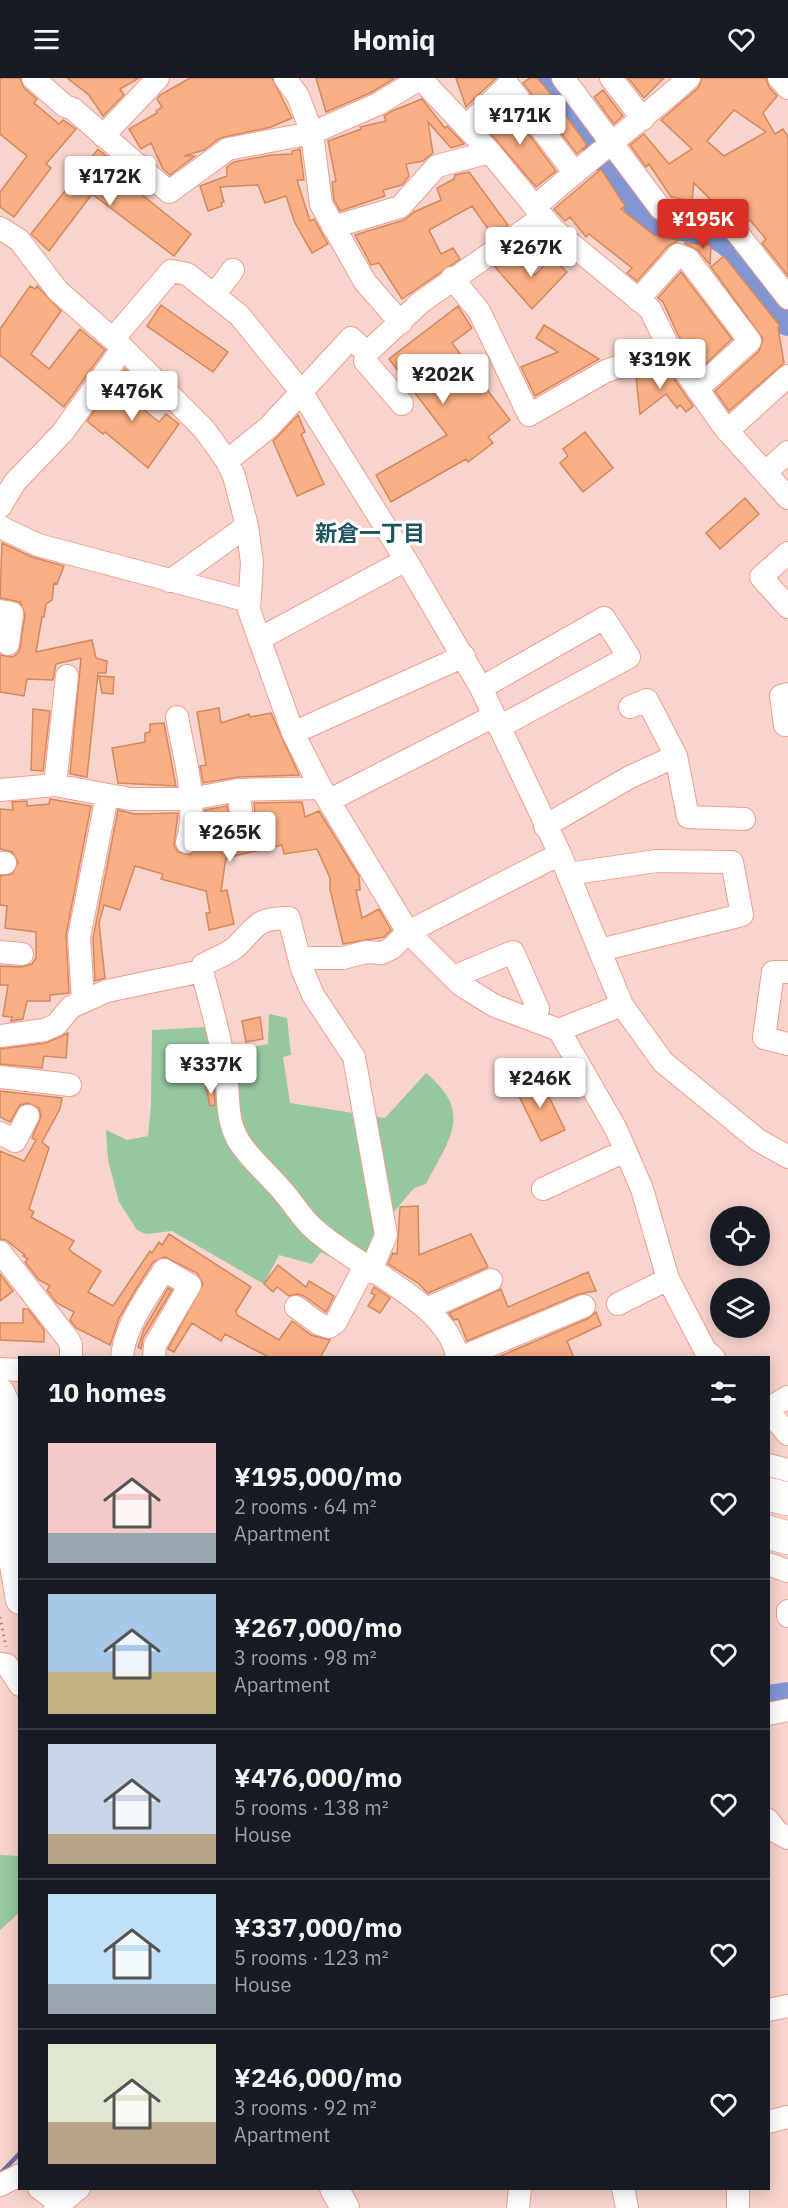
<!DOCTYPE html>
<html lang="en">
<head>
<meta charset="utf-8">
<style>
  body { margin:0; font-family:"IBM Plex Sans","Noto Sans JP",sans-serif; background:#242831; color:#f1f3f6; height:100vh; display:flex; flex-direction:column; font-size:22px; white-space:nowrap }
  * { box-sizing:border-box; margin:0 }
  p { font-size:20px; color:#9ea1a6 }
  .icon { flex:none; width:33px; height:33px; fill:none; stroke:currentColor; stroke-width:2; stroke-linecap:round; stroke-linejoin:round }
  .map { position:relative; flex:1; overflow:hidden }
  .sheet { position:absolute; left:18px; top:1278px; width:752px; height:834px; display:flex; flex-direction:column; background:#171b24; border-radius:0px; box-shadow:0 3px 15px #0003 }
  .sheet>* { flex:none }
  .controls { position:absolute; left:710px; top:1128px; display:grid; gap:12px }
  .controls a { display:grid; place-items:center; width:60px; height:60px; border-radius:50%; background:#171b24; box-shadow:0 3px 15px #0003; font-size:30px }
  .price { position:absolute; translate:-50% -51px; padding:0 14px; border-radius:6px; background:#fff; color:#222; font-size:20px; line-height:39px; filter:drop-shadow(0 2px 3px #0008) }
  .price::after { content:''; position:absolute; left:50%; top:36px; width:18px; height:14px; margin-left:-9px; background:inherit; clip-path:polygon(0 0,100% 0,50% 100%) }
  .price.on { background:#d93025; color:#fff }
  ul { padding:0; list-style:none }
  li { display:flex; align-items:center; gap:18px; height:150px; padding:0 30px }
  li+li { border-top:2px solid #363941 }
  li span { display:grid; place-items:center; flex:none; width:168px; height:120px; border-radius:0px; color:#555 }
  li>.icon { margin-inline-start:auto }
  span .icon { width:72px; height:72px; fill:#fffc; stroke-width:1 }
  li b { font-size:26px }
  h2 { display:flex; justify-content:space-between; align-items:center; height:72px; padding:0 30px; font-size:26px }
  header { display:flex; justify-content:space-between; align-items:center; height:78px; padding:0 30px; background:#171b24; font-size:27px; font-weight:800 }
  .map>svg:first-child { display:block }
</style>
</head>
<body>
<header><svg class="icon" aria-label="menu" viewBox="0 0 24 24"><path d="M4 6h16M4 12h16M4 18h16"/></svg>Homiq<svg class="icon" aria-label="heart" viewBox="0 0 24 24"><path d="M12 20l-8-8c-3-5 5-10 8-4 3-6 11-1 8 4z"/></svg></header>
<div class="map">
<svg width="788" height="2130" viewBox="0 0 788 2130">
  <rect width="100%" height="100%" fill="#f8d4cd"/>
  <path fill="#96c8a0" d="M269,936L287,940L291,977L283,979L290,1025L385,1040L426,995C474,1035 449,1061 426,1106L414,1110L393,1135L370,1179L348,1189L321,1174L312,1186L279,1177L264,1206L172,1153L146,1156L137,1152L119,1124L108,1082L106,1052L127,1062L148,1058L151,1027L152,952L225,948L229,974L268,966Z
    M0,1777L19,1778L20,1834L0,1852Z"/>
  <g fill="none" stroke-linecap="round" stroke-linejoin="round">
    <path stroke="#6e729c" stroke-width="4.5" d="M0,2096L20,2075"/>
    <path stroke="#8396d4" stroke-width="28" d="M550,0L647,141C667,149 687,148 707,154C739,162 766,212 786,237L788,244
      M768,1621L788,1618"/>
  </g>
  <path fill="#faae83" stroke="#d1895f" stroke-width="1.5" fill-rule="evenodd" d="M0,0H20L24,10L37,21L34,25L59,46L63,42L76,51L46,86L51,90L14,139L0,129V114L27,78L0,56Z
    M67,0H139L120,11L124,17L103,38L89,17Z
    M190,0H272L292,40L271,49L220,60L204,72L184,78H195L170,97L163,91L151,65L141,71L129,51L157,35L156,33L162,29L157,21L160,17Z
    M316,0H395L372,14L326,34Z
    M456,0H496L466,29Z
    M530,0H537L546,10L587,67L577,76L523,5Z
    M628,0H664L644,20Z
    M702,0H766L769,9L777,18L763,35L775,56L783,51L788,59V198L762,165L766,161L750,142L746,145L731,130L716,127L694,105L692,123L671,119L649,86L646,89L630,67L644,56L669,86L692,71L661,42L698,10ZM734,32L766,54L724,78L707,63Z
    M603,12L623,38L614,46L594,19Z
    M422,21L445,50L447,48L464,66L451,70L428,44L433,75L423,83L406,86L409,98L402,107L383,112L385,118L340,133L334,122L332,104L336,103L328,63L361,51L360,49L386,43L384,38L392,33Z
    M507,27L556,93L536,109L485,49Z
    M98,71L116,86L111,92L191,156L174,178L92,116L49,173L31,156Z
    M300,71L304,102H297L310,143L314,141L328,166L312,175L295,145L286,118L265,125L258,107L220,109L224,124L221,125L222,128L208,133L200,108L227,98V89L234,84L271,77L292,76V73Z
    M601,91L625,128L621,131L654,157L679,162L668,168L637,203L627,195L632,190L589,156L586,159L570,139L565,143L554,131Z
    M469,94L508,147L493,158L472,128L429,152L441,176L453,170L460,181L402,221L379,185L371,187L355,157L404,142L414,134L441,122L437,110L454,101L455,97Z
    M684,165L711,167L710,187L698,172Z
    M516,174L535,197L552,180L567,194L532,231L495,189Z
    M724,178L780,248L778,250L784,285L729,333L715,313L759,273L763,261L711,189Z
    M681,194L732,261L701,290L678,257L663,224L658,220Z
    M30,208L35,211L37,208L61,233L31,276L49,291L80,251L105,272L64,329L0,277V251Z
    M161,227L228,274L213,294L147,248Z
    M458,228L472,250L452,265L510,342L488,359L493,365L468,384L466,381L391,424L376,397L447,357L389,281Z
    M544,247L599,281L535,318L521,289L558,274L536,260Z
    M665,288L693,328L686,334L680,327L677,330L666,316L640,336L636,300Z
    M125,291L142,308L131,321L159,344L166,336L179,346L148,390L105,354L103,356L87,343Z
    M298,337L305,354L301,356L324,406L297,418L273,363Z
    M585,354L613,390L583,414L560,385L568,378L563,371Z
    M745,420L759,436L720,471L706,455Z
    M2,465L32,479L64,488L57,506L54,505L52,522L46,526L44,539H42L36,574L92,562L96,580L107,583L106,595H98L87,699L70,696L81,580L56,586L53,602L27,601L24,618L0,614V577L13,579L19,574L25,537L20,524L0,520Z
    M99,598L114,599L113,616L102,615Z
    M219,630L221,645L249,636L250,639L271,635L299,697L238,699L203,705L200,688L206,687L197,634Z
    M33,631L50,633L43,693L31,692Z
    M164,645L176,708L118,705L112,670L145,664V655L150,654V646Z
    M50,721L91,728L66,857L69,915L50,917V923H27L23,941L11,943L12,939L3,938L8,907H0V888L21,889L32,886L36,880V854L5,850L7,828L0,827V798L12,796L18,784L12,774L0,771V731L13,732L12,724L27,723V728L49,726Z
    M302,724L305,739L319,733L359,798L360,812H356L362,840L379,831L391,852L384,859L343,866L330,811V800L317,771L284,776L282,767L226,780L221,813L227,812L234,846L209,852L206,835H210L206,813L161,801L163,796L135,788L120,832L104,827L99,845L105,900L95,903L93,860L118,732L134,736L178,735L174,767L178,774L190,777L200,767L205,732L227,728L233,762L245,767L257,758L254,725Z
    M260,939L263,961L246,964L242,943Z
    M68,955L66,980L44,978L42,990L0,986V971L46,965Z
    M539,998L565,1052L541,1063L515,1010Z
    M214,1008L215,1027L210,1028L206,1009Z
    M0,1013L62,1020L60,1031L42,1064L49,1070L29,1131L34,1134L31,1139L74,1163L69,1171L73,1175L101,1193L88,1214L113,1228L150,1173L152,1175L159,1164L162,1167L169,1156L251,1209L236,1233L237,1237L279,1262L292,1243L311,1257L330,1262L320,1280H270L225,1256L221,1263L192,1245L174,1274L168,1271L203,1206L197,1195L165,1179L153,1184L133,1216L119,1240L110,1267L76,1250L70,1242L74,1234L57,1225L47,1212L50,1208L39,1202L25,1184L28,1181L23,1178L25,1177L6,1162L0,1161V1073L24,1083L36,1062L32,1060L41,1038L39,1030L28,1025L20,1027L10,1044L0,1039Z
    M418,1128L419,1177L471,1156L488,1189L428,1215L418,1205L388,1186L393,1175L397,1176L400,1129Z
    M278,1187L306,1209L309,1203L334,1218L326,1234L304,1218L297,1216L289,1218L277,1209L273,1214L264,1206Z
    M588,1194L596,1213L579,1216L467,1263L458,1241L454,1242L449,1235L501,1211L508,1229Z
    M0,1196L13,1213L0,1223Z
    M374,1209L390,1220L380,1235L368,1228L375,1217L371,1215Z
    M168,1210L172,1212L143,1260L141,1271L138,1269L144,1251Z
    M23,1231H28L44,1252V1264L0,1262V1245H23Z
    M596,1234L601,1247L567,1263L574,1280H496L589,1240Z"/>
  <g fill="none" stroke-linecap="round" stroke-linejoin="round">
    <defs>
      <path id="minor" d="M33,0L65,28L73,31L169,114L228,71L312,55L378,26L421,0
        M285,0L298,18L312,55L321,126L365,204L401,245
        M420,0L490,74L553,151L650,231L670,272L724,349L788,420
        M563,0L661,131L728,143L788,220
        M611,0L643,41
        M779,0L788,10
        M466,49L508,7L574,94
        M103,58L158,0
        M535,129C585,84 639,45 689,0
        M333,149L400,129L437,88L490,74
        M0,150L19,162L58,213L123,270L204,351L227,383L234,398L247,448L252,484L249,532L293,655L321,710L408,854L461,907L495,928L559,952L622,927
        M452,200L479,233L529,337L606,293L670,272
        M214,217L233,192
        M638,222L678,177L688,181L750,263L697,311
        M113,261L171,193L187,196L239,237L300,312L406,482L481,610L560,776L622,927L663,984L758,1062L788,1079
        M367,275L365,283L402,326
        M727,353L788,298
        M227,383L269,349L351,260L367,275L421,224L543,139
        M765,395L788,374
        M0,429L15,404L63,354L123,270
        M0,449L38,467L249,523
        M788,475L761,499L788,529
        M170,503L247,448
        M0,533L12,535L8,566
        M259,561L406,482
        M481,610L604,540L629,579L499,649
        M630,629L647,622L676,678L688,739L744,741
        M177,639C184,678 199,726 187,764
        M785,647L781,618L788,616
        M293,655L464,578
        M55,707L67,598
        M0,712L55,707L130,721H191L238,712L321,710
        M238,712L244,754
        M330,722L494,638
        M545,748L630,699L676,678
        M0,785H5
        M568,796L656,783L732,784L742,837L600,872
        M0,874L22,876
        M300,880H343L366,874L382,875L392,870L408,854L560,776
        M788,894H773L764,960L788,966
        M456,901L463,895L513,874L538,931L535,943
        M83,923L79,859L107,718
        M559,952L616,1051L642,1111L668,1201L705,1272L714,1280
        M0,958L44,952L56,947L71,929L107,913L202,893
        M0,999L70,1007
        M0,1055L15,1063L28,1038
        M543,1111L625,1073
        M0,1174L68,1261L71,1267V1280
        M618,1226L668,1201
        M296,1229L319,1246L329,1249L336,1244L360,1197L371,1192L386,1157L354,979L313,917L302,891L289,840C256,840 257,848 237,868C229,876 213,881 203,887L202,893C211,927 221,961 226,995C229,1018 226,1041 238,1062C249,1080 266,1094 280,1110C290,1121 298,1134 308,1145C346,1185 451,1224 457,1280
        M426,1231L491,1202
        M122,1280C124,1248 148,1218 164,1192L190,1207L155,1267L154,1280
        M460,1280L584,1228
        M0,1291L20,1292
        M768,1331L788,1319
        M768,1333L788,1356
        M768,1387L788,1392
        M768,1486L788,1493
        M788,1533V1538
        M0,1586L7,1587L20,1607
        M768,1636L788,1632
        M768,1742L777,1754L788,1760
        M768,1932L788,1928
        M768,2044L788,2039
        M0,2107L20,2097
        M39,2110L59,2125
        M623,2110L627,2130
        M738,2110V2130
        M55,2130L79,2110
        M518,2130L520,2110"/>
      <path id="major" d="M0,1314L7,1329L6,1440L20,1522
        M334,2110L345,2130"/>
      <path id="highway" d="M768,1416L788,1421
        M768,1454L788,1460"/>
    </defs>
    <use href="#minor" stroke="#f29d8e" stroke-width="24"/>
    <use href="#major" stroke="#f29d8e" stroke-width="30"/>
    <use href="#highway" stroke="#f29d8e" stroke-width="34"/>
    <path stroke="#a7857f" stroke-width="3" stroke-dasharray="1.5 4.5" stroke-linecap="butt" d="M0,1539L6,1569"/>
    <use href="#minor" stroke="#fff" stroke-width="22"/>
    <use href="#major" stroke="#fff" stroke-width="28"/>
    <use href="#highway" stroke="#fff" stroke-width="33"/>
  </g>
  <g text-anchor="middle" stroke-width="6" stroke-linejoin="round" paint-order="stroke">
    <g font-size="22" font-weight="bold" fill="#1c555f" stroke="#fff">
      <text x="370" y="463">新倉一丁目</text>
    </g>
  </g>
</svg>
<div class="controls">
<a><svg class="icon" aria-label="locate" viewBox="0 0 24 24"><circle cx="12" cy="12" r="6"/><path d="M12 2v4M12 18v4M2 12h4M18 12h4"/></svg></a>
<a><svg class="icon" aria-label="layers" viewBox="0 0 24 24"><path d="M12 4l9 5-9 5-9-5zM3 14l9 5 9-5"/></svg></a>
</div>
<b class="price" style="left:520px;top:68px">¥171K</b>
<b class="price" style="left:110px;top:129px">¥172K</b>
<b class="price on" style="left:703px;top:172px">¥195K</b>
<b class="price" style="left:531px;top:200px">¥267K</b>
<b class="price" style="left:660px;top:312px">¥319K</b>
<b class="price" style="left:443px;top:327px">¥202K</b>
<b class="price" style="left:132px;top:344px">¥476K</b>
<b class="price" style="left:230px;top:785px">¥265K</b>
<b class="price" style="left:211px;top:1017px">¥337K</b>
<b class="price" style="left:540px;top:1031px">¥246K</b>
<section class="sheet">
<h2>10 homes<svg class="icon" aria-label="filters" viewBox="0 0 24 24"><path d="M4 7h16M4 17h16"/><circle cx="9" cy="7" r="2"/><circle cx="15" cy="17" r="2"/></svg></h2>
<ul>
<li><span style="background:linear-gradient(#f6c9c9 75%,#9aa5b1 0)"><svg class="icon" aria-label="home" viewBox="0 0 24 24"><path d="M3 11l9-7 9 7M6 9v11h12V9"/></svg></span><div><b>¥195,000/mo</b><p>2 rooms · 64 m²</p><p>Apartment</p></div><svg class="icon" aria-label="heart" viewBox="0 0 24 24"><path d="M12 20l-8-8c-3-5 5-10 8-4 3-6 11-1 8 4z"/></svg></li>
<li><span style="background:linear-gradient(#a9c7e8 65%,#c2b280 0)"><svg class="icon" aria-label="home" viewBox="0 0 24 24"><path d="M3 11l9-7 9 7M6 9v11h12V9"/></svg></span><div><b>¥267,000/mo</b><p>3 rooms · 98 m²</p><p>Apartment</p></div><svg class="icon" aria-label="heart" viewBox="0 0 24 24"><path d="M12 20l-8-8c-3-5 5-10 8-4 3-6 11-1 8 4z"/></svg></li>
<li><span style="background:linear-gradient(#c9d6e8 75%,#b9a48a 0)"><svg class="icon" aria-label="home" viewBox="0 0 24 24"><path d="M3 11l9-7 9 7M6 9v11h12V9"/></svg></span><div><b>¥476,000/mo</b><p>5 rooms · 138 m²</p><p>House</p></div><svg class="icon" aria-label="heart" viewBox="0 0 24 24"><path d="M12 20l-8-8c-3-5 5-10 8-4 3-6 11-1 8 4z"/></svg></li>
<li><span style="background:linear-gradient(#bfe0f5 75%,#9aa5b1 0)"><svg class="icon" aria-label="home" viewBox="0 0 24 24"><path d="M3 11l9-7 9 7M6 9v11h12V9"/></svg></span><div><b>¥337,000/mo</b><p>5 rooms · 123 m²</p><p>House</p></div><svg class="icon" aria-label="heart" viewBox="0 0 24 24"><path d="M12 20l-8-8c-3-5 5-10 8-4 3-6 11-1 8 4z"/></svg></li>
<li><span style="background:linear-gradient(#dfe7d0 65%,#b9a48a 0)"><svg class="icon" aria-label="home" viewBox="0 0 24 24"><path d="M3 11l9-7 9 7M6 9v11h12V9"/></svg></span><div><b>¥246,000/mo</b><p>3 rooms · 92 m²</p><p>Apartment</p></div><svg class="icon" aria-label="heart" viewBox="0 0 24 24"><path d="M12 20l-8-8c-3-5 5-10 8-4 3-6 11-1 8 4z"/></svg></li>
</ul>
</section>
</div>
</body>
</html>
